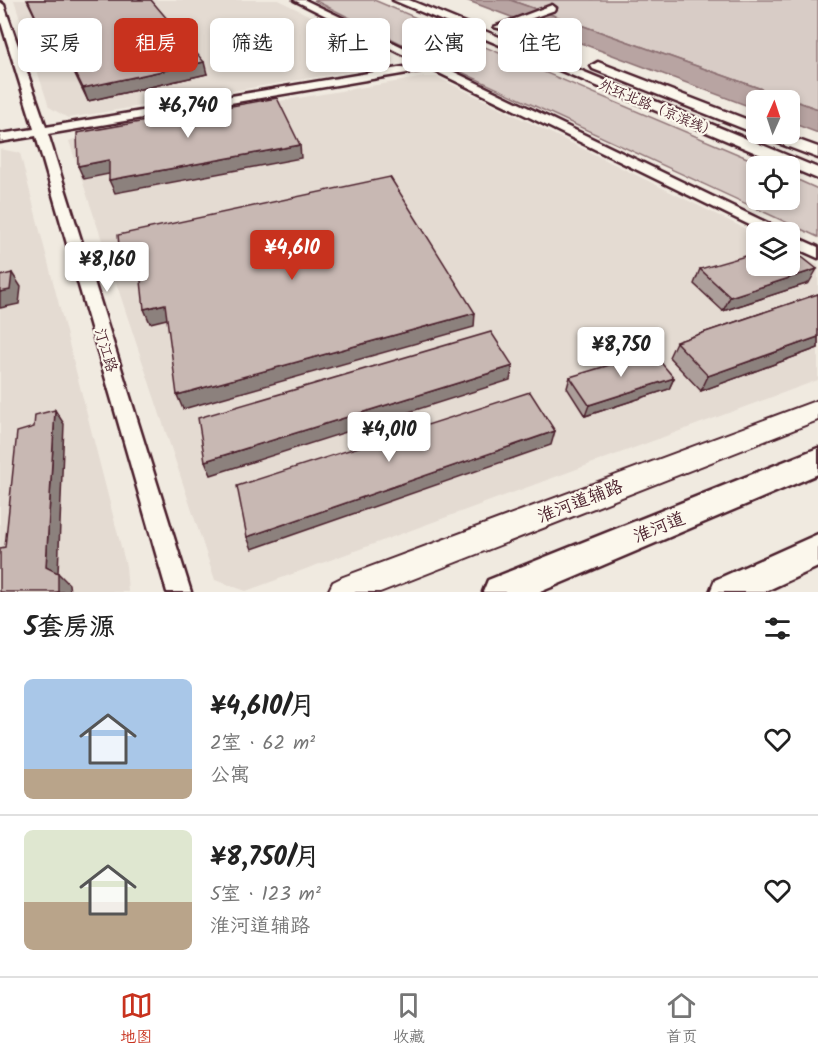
<!DOCTYPE html>
<html lang="zh">
<head>
<meta charset="utf-8">
<style>
  body { margin:0; font-family:Kalam,"LXGW WenKai TC",sans-serif; background:#f2f2f2; color:#222; height:100vh; display:flex; flex-direction:column; font-size:22px; white-space:nowrap }
  * { box-sizing:border-box; margin:0 }
  p { font-size:20px; color:#767676 }
  .icon { flex:none; width:33px; height:33px; fill:none; stroke:currentColor; stroke-width:2; stroke-linecap:round; stroke-linejoin:round }
  .map { position:relative; height:592px; overflow:hidden }
  .sheet { display:flex; flex-direction:column; background:#fff; flex:1 }
  .sheet>* { flex:none }
  .banner { position:absolute; left:18px; top:18px; width:783px; height:54px; display:flex; gap:12px }
  .needle { width:39px; rotate:3deg }
  .controls { position:absolute; left:746px; top:90px; display:grid; gap:12px }
  .controls a { display:grid; place-items:center; width:54px; height:54px; border-radius:9px; background:#fff; box-shadow:0 3px 9px #0003; font-size:30px }
  .price { position:absolute; translate:-50% -51px; padding:0 14px; border-radius:6px; background:#fff; color:#222; font-size:20px; line-height:39px; filter:drop-shadow(0 2px 3px #0008) }
  .price::after { content:''; position:absolute; left:50%; top:36px; width:18px; height:14px; margin-left:-9px; background:inherit; clip-path:polygon(0 0,100% 0,50% 100%) }
  .price.on { background:#c8321e; color:#fff }
  ul { padding:0; list-style:none }
  li { display:flex; align-items:center; gap:18px; height:150px; padding:0 24px }
  li+li { border-top:2px solid #e0e0e0 }
  li span { display:grid; place-items:center; flex:none; width:168px; height:120px; border-radius:9px; color:#555 }
  li>.icon { margin-inline-start:auto }
  span .icon { width:72px; height:72px; fill:#fffc; stroke-width:1 }
  li b { font-size:26px }
  h2 { display:flex; justify-content:space-between; align-items:center; height:72px; padding:0 24px; font-size:26px }
  .chip { padding:0 21px; border-radius:9px; background:#fff; box-shadow:0 3px 9px #0003; font-size:21px; line-height:54px }
  .chip.on { background:#c8321e; color:#fff }
  .dock { display:flex; justify-content:space-around; align-items:center; height:84px; border-top:2px solid #e0e0e0; background:#fff; font-size:16px; color:#767676 }
  .dock a { display:grid; justify-items:center; gap:3px }
  .dock .on { color:#c8321e }
  .map>svg:first-child { display:block }
</style>
</head>
<body>
<div class="map">
<svg width="818" height="592" viewBox="0 0 818 592">
  <rect width="100%" height="100%" fill="#f0eae0"/>
  <filter id="ink" filterUnits="userSpaceOnUse"><feTurbulence type="fractalNoise" baseFrequency=".0167" numOctaves="2"/><feDisplacementMap in="SourceGraphic" scale="12" xChannelSelector="R" yChannelSelector="G"/><feConvolveMatrix kernelMatrix="1 2 1 2 8 2 1 2 1" color-interpolation-filters="sRGB"/></filter>
  <g filter="url(#ink)">
    <path fill="#e4dbd2" d="M14,0H278L391,56L394,62L390,65L68,118L49,107Z
      M425,77H437L756,234V266H789V250L818,265V380L246,591L215,580L69,141L88,133Z
      M0,149L20,153L126,566L128,592H0Z"/>
    <path fill="#d8ccc6" stroke="#917678" stroke-width="1.5" d="M314,0H374L766,166H756V200H789V176L818,189V237L416,51Z
      M510,0H818V109Z"/>
    <path fill="#b8a4a2" stroke="#8c6f72" stroke-width="1.5" d="M466,0H510L818,109V133L789,122V100H756V109Z"/>
    <g fill="none" stroke-linecap="round" stroke-linejoin="round">
      <defs>
        <path id="minor" d="M294,0H305L780,229L782,232H764L431,69L48,134L191,592H167L36,136L0,142V134L34,129L0,19V2L4,5L46,127L422,64Z
          M552,5L556,8L555,10L502,29L494,27Z
          M789,234L818,247V258L789,245Z"/>
        <path id="major" d="M818,400V420L380,592H328L333,582L343,577Z"/>
        <path id="highway" d="M393,0H409L818,168V179Z
          M598,62L756,123L757,134L593,69L591,66Z
          M760,134H782L818,147V158L762,137Z
          M818,448V474L540,592H483L488,580Z
          M818,534V567L764,592H710L715,580Z"/>
      </defs>
      <use href="#minor" stroke="#4a1f2b" stroke-width="5"/>
      <use href="#major" stroke="#4a1f2b" stroke-width="4"/>
      <use href="#highway" stroke="#4a1f2b" stroke-width="5"/>
      <use href="#minor" fill="#fbf7ec" fill-rule="evenodd"/>
      <use href="#major" fill="#fbf7ec" fill-rule="evenodd"/>
      <use href="#highway" fill="#fbf7ec" fill-rule="evenodd"/>
    </g>
    <path fill="#ac9e9a" stroke="#4a1f2b" stroke-width="1.5" d="M27,0H151L207,74L88,101L56,35L45,37Z
      M700,269L809,283L723,311L694,284Z
      M818,294V348L701,391L669,357L676,342Z
      M570,377L674,378L669,389L585,416L567,388Z"/>
    <path fill="#8c817d" stroke="#4a1f2b" stroke-width="1.5" d="M52,24L56,35L45,37L40,26Z
      M204,62L207,74L88,101L83,88Z
      M300,145L301,158L115,193L109,180Z
      M109,160L114,173L84,179L78,166Z
      M138,253L144,268L126,272L120,257Z
      M817,269L809,283L723,311L730,297Z
      M12,273L21,287L19,304L0,308V292Z
      M165,304L171,318L150,323L144,309Z
      M475,313L474,327L183,409L177,395Z
      M818,337V348L701,391L708,376Z
      M513,366L510,380L211,475L205,461Z
      M674,378L669,389L585,416L589,405Z
      M55,410L64,424L58,573L69,584L70,592H58L46,567Z
      M555,431L551,445L252,549L247,537Z"/>
    <path fill="#c8b8b3" stroke="#4a1f2b" stroke-width="1.5" d="M28,0H151L204,62L83,88L52,24L40,26Z
      M277,98L300,145L109,180V160L78,166L77,133Z
      M390,177L475,313L177,395L165,304L144,309L138,253L120,257L118,235Z
      M789,247L817,269L730,297L700,269L756,253V266H789Z
      M12,273L10,290L0,292V276Z
      M818,294V337L708,376L676,342Z
      M491,332L513,366L205,461L198,418Z
      M652,352L674,378L589,405L570,377Z
      M530,392L555,431L247,537L237,486Z
      M55,410L46,567L58,573V592H0V548L5,547L17,432L34,427L35,415Z"/>
  </g>
  <g text-anchor="middle" stroke-width="4.5" stroke-linejoin="round" paint-order="stroke">
    <g font-size="14" fill="#4a1f2b" stroke="#fbf7ec">
      <text transform="translate(658 108) rotate(23)" y="5">外环北路（京滨线）</text>
    </g>
    <g font-size="15" fill="#4a1f2b" stroke="#fbf7ec">
      <text transform="translate(106 350) rotate(73)" y="5">汀江路</text>
    </g>
    <g font-size="18" fill="#4a1f2b" stroke="#fbf7ec">
      <text transform="translate(580 501) rotate(-21)" y="6">淮河道辅路</text>
      <text transform="translate(659 527) rotate(-22)" y="6">淮河道</text>
    </g>
  </g>
</svg>
<div class="controls">
<a><svg class="needle" viewBox="-14 -14 28 28"><path d="M0-13l5 13h-10z" fill="#e53935"/><path d="M0 13l5-13h-10z" fill="#767676"/></svg></a>
<a><svg class="icon" aria-label="locate" viewBox="0 0 24 24"><circle cx="12" cy="12" r="6"/><path d="M12 2v4M12 18v4M2 12h4M18 12h4"/></svg></a>
<a><svg class="icon" aria-label="layers" viewBox="0 0 24 24"><path d="M12 4l9 5-9 5-9-5zM3 14l9 5 9-5"/></svg></a>
</div>
<b class="price" style="left:188px;top:139px">¥6,740</b>
<b class="price on" style="left:292px;top:281px">¥4,610</b>
<b class="price" style="left:107px;top:293px">¥8,160</b>
<b class="price" style="left:621px;top:378px">¥8,750</b>
<b class="price" style="left:389px;top:463px">¥4,010</b>
<div class="banner">
<a class="chip">买房</a>
<a class="chip on">租房</a>
<a class="chip">筛选</a>
<a class="chip">新上</a>
<a class="chip">公寓</a>
<a class="chip">住宅</a>
</div>
</div>
<section class="sheet">
<h2>5套房源<svg class="icon" aria-label="filters" viewBox="0 0 24 24"><path d="M4 7h16M4 17h16"/><circle cx="9" cy="7" r="2"/><circle cx="15" cy="17" r="2"/></svg></h2>
<ul>
<li><span style="background:linear-gradient(#a9c7e8 75%,#b9a48a 0)"><svg class="icon" aria-label="home" viewBox="0 0 24 24"><path d="M3 11l9-7 9 7M6 9v11h12V9"/></svg></span><div><b>¥4,610/月</b><p>2室 · 62 m²</p><p>公寓</p></div><svg class="icon" aria-label="heart" viewBox="0 0 24 24"><path d="M12 20l-8-8c-3-5 5-10 8-4 3-6 11-1 8 4z"/></svg></li>
<li><span style="background:linear-gradient(#dfe7d0 60%,#b9a48a 0)"><svg class="icon" aria-label="home" viewBox="0 0 24 24"><path d="M3 11l9-7 9 7M6 9v11h12V9"/></svg></span><div><b>¥8,750/月</b><p>5室 · 123 m²</p><p>淮河道辅路</p></div><svg class="icon" aria-label="heart" viewBox="0 0 24 24"><path d="M12 20l-8-8c-3-5 5-10 8-4 3-6 11-1 8 4z"/></svg></li>
</ul>
</section>
<nav class="dock">
<a class="on"><svg class="icon" aria-label="map" viewBox="0 0 24 24"><path d="M3 6l6-2 6 2 6-2v14l-6 2-6-2-6 2zM9 4v14M15 6v14"/></svg>地图</a>
<a><svg class="icon" aria-label="saved" viewBox="0 0 24 24"><path d="M7 4h10v16l-5-4-5 4z"/></svg>收藏</a>
<a><svg class="icon" aria-label="home" viewBox="0 0 24 24"><path d="M3 11l9-7 9 7M6 9v11h12V9"/></svg>首页</a>
</nav>
</body>
</html>
